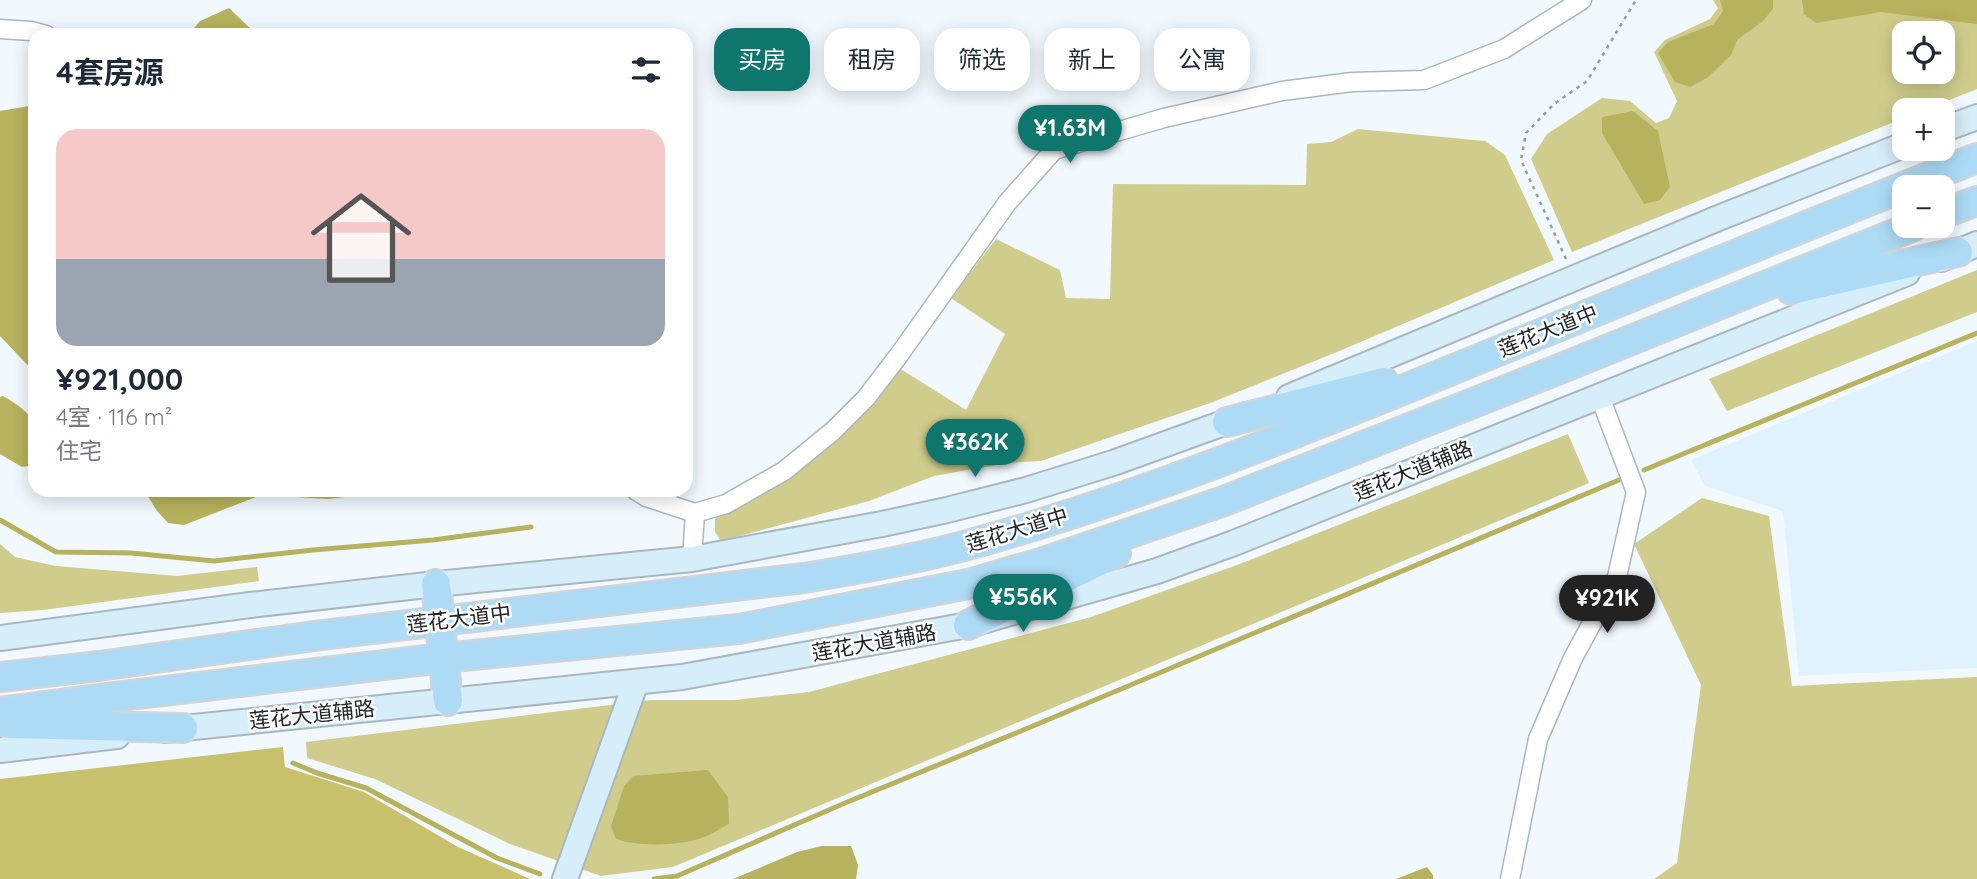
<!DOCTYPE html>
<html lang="zh">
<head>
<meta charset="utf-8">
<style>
  body { margin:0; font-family:Quicksand,"Noto Sans SC",sans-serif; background:#f2f2f3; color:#1f2937; height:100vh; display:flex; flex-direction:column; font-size:26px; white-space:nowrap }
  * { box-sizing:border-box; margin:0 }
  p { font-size:23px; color:#747a83 }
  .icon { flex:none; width:38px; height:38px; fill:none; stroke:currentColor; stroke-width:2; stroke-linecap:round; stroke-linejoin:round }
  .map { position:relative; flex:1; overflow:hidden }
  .drawer { position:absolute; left:28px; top:28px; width:665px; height:469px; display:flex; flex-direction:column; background:#fff; border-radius:21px; box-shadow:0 4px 18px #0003 }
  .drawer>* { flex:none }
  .banner { position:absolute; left:714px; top:28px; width:665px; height:63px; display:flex; gap:14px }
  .controls { position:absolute; left:1892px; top:21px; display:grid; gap:14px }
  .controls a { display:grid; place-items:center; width:63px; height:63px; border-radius:14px; background:#fff; box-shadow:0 4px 18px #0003; font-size:35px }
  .price { position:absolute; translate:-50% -60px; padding:0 16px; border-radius:24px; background:#0f766e; color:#fff; font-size:23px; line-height:46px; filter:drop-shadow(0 2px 4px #0008) }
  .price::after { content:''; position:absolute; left:50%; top:42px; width:21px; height:16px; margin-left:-10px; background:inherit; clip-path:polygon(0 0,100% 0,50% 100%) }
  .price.current { background:#222; color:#fff }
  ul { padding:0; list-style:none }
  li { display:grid; align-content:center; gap:14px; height:371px; padding:0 28px }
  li+li { border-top:2px solid #e0e1e3 }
  li span { display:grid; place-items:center; height:217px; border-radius:21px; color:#555 }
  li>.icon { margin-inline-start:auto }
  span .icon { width:126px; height:126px; fill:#fffc; stroke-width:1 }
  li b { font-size:30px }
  h2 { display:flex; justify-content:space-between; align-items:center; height:84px; padding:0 28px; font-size:30px }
  .chip { padding:0 24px; border-radius:21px; background:#fff; box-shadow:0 4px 18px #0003; font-size:24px; line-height:63px }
  .chip.current { background:#0f766e; color:#fff }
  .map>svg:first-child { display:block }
</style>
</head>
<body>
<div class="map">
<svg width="1977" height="879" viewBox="0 0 1977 879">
  <rect width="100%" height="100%" fill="#f1f9ff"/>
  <path fill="#e0f2fe" d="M1977,341V668L1799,676L1783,511L1705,486L1691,460Z"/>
  <path fill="#d0cd8c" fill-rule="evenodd" d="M1713,0H1977V89L1924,110H1904V118L1572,252L1531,159L1547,134L1602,98L1630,101L1656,123L1669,118L1677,101L1654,52L1665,40L1710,19L1718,8ZM1904,33H1942V72H1904Z
    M1358,129L1485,141L1505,155L1554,260L1337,352L1213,402L1041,461L1008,463L934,476L869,501L721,541L715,532V516L899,368L966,410L1005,334L951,298L996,239L1060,270L1066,298L1110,299L1113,184L1306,185L1307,144L1331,142Z
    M1977,270V312L1727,411L1709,379Z
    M1568,434L1589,483L673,867L601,876L510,844L375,779L307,758L306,742L651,700H734L809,692L1091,617L1237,565Z
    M1702,498L1769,516L1792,686L1977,677V879H1654L1677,863L1701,685L1634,544Z
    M0,544L15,557L56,566L177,576L257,567L259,581L43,610L0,613Z"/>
  <path fill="#c7c16c" d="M283,747L285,767L364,792L458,847L530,879H0V779Z"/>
  <path fill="#b7b25d" d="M1720,0H1773V9L1763,21L1737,40L1731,55L1707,78L1690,87L1675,82L1658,53L1668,42L1714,24L1723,11Z
    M1802,0H1977V24L1881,12L1816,23L1804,14Z
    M229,8L257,35H188L200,21Z
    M35,105V373L0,336V111Z
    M1633,111L1658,131L1670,187L1660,200L1644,204L1602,133V117Z
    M3,396C41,418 35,424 35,465L22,467L0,454V397Z
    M144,490H469L430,496L362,495L328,499L261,495L184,525L168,523L157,511Z
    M708,770L728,797L729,824C721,828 713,834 704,837C683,846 637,847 616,839L611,826L624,786L633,776Z
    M822,846H851L858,865L856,879H733L797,852Z
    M1427,867L1433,875V879H1396Z"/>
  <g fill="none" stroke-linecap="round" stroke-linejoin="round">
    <path stroke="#b7b25d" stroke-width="5" d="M1644,470L1977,333
      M0,520L56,552L131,553L214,561L313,550L433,540L531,527
      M293,763L317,773L366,788L497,858L540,874
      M654,879L677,876L845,803L1021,731L1619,480"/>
    <defs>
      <path id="street" d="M0,29L31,31L46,35
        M635,490L646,497L695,513
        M692,559L695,513L726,504L784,471L833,431L866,398L899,355L1007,203L1054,150L1164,118L1282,91L1352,82L1424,80L1504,49L1582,0
        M1510,879L1538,739L1573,658L1617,577L1636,492L1600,397"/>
      <path id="secondary" d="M1942,130L1977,117
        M1941,259L1977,244
        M1289,397L1721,217L1904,145
        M0,638L250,605L436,584L692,559L882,524L947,510L1026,490L1113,463L1246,415
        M164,730L682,677L968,625L1157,571L1234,543L1907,273
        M0,750L117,736
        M565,879L636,682"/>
      <path id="primary" d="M1942,214L1977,201
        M1791,290L1958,252
        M1227,422L1384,382
        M436,584L448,701
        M968,625L1116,553
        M0,677L99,666L322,635L804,578C858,569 911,560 964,546C1133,500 1297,433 1459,367C1631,297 1804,226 1977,158
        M0,712L105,698L443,658L739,629L968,584L1044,562L1224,501L1552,372L1914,226
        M10,724L183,728"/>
    </defs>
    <use href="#street" stroke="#acb7bd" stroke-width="21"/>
    <use href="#secondary" stroke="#acb7bd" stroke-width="28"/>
    <use href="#primary" stroke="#d3d3d4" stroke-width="32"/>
    <path stroke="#959ba0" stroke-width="2.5" stroke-dasharray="3.5 5" stroke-linecap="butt" d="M1566,259L1521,160L1526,133L1554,104L1587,81L1636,0"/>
    <use href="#street" stroke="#fff" stroke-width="18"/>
    <use href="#secondary" stroke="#d6edfa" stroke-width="24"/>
    <use href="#primary" stroke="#addbf6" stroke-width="28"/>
  </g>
  <g text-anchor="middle" stroke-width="5" stroke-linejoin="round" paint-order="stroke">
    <g font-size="21" fill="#212528" stroke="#fff">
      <text transform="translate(1548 331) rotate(-22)" y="7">莲花大道中</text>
      <text transform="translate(1413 471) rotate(-22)" y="7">莲花大道辅路</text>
      <text transform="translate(1017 530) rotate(-17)" y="7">莲花大道中</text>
      <text transform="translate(459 619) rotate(-7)" y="7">莲花大道中</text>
      <text transform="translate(874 643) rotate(-10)" y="7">莲花大道辅路</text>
      <text transform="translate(312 715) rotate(-6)" y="7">莲花大道辅路</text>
    </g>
  </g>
</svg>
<div class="controls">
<a><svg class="icon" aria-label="locate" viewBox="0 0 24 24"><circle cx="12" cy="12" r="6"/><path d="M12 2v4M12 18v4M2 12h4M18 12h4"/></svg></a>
<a>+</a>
<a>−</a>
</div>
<b class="price" style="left:1070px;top:165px">¥1.63M</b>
<b class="price" style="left:975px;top:479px">¥362K</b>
<b class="price" style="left:1023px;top:634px">¥556K</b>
<b class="price current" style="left:1607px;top:635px">¥921K</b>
<div class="banner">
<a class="chip current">买房</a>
<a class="chip">租房</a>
<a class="chip">筛选</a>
<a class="chip">新上</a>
<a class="chip">公寓</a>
</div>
<section class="drawer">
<h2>4套房源<svg class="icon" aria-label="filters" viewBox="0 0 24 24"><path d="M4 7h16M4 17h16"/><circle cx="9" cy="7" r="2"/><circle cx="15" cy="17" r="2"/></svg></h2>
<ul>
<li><span style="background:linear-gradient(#f6c9c9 60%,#9aa5b1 0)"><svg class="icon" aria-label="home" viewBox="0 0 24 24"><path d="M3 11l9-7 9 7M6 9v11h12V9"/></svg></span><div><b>¥921,000</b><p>4室 · 116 m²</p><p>住宅</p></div></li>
</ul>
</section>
</div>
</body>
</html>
